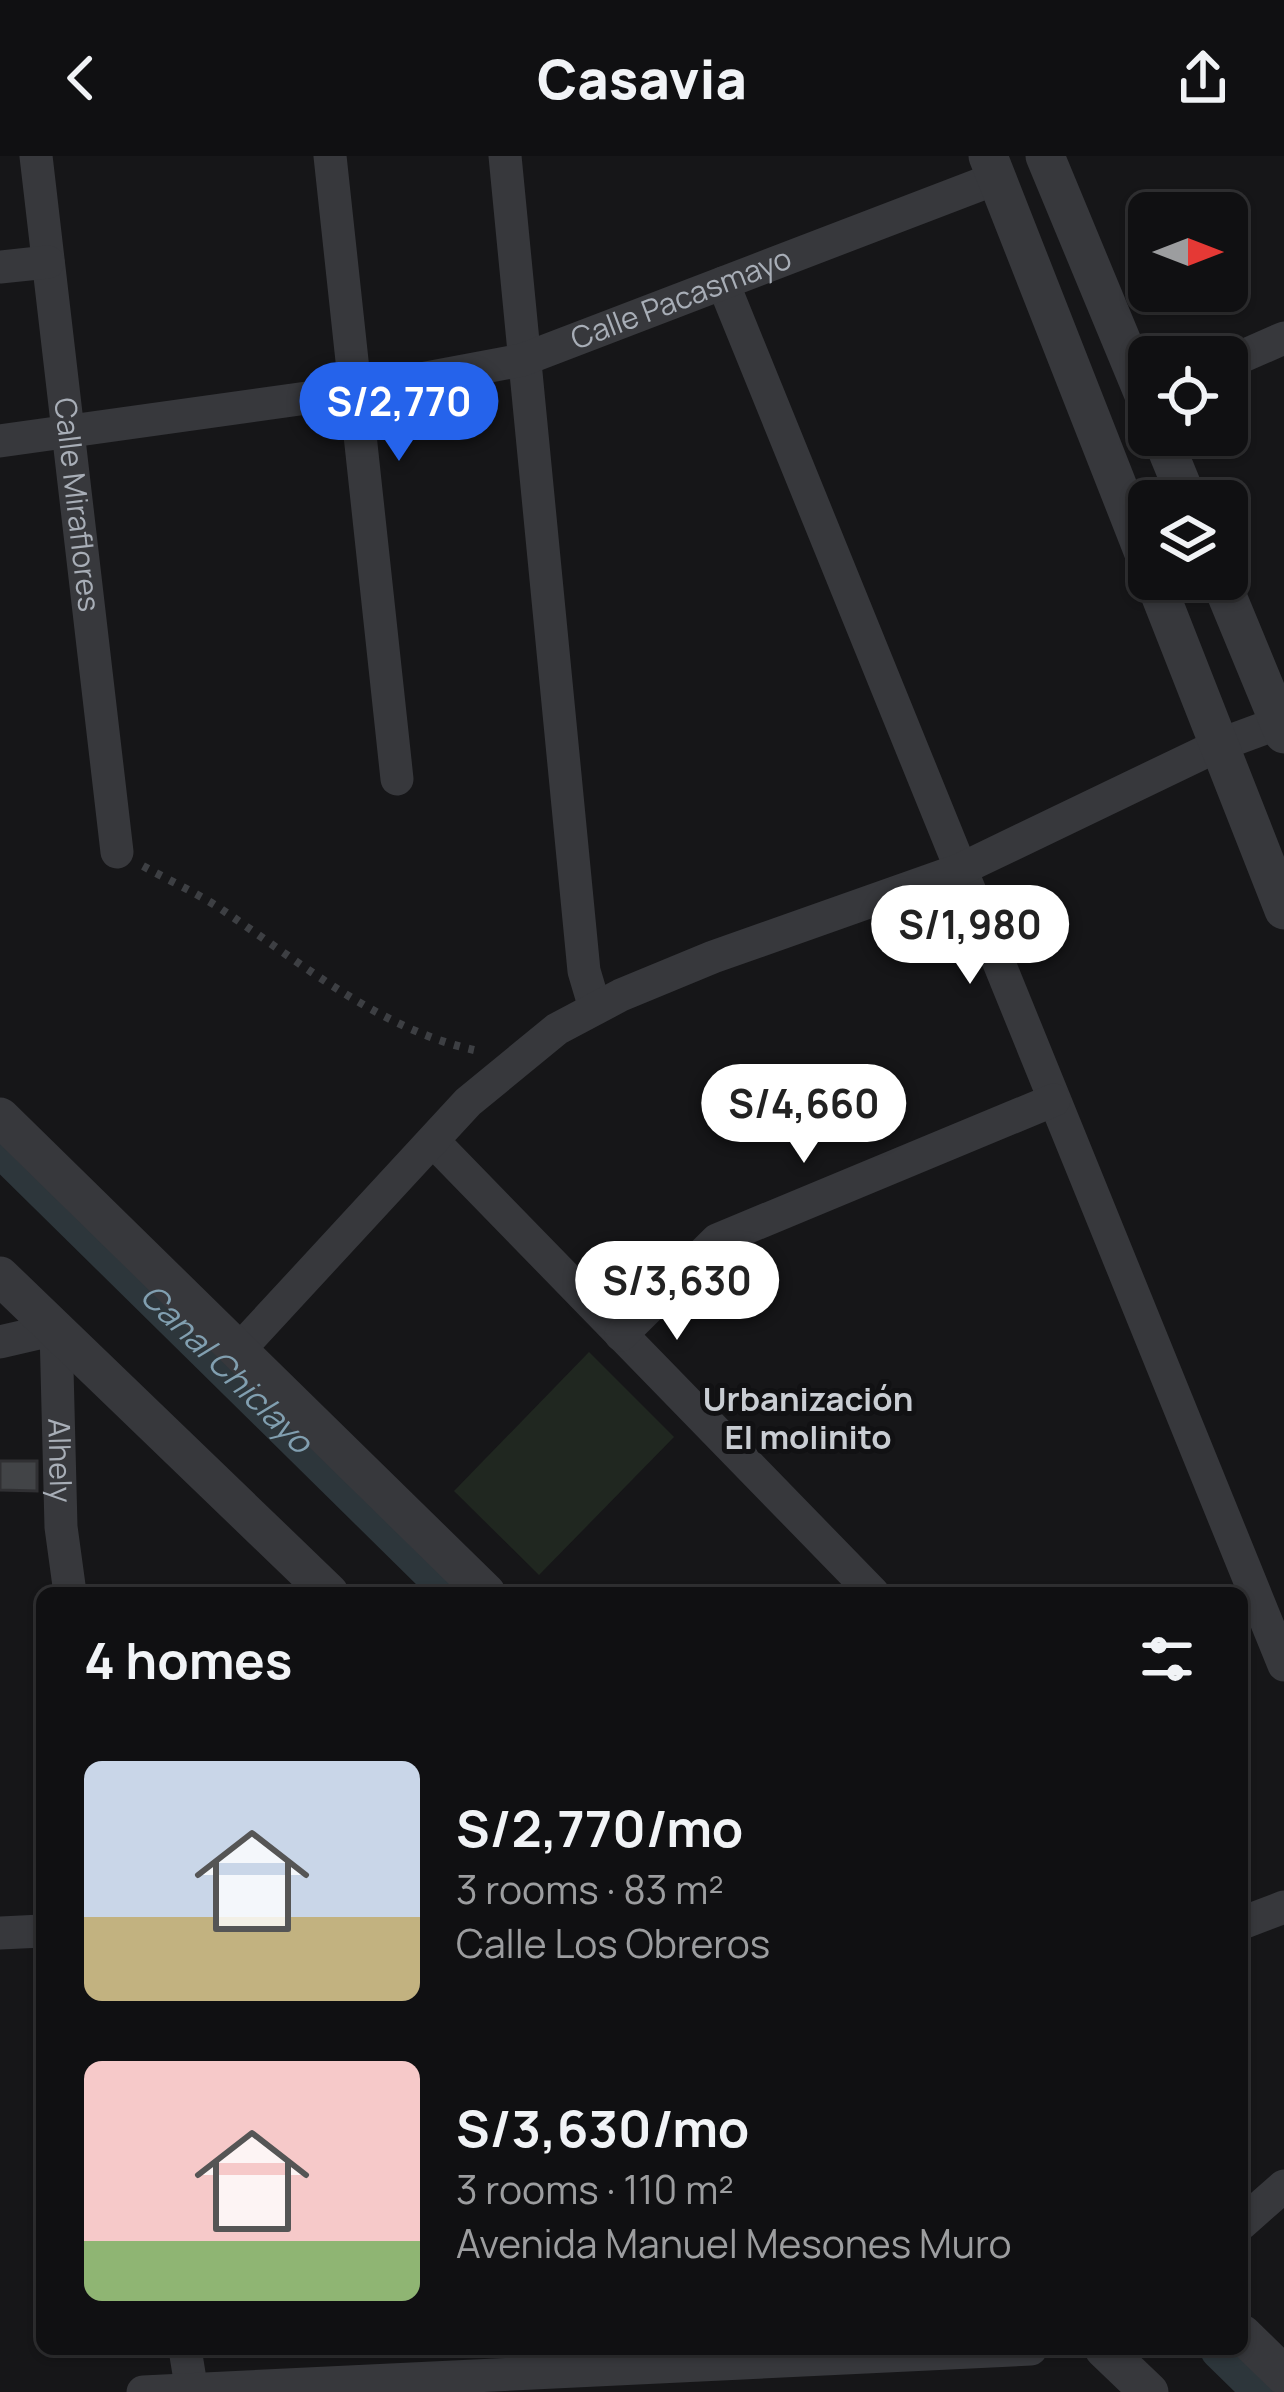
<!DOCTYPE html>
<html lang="en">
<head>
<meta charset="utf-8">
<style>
  body { margin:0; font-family:Manrope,sans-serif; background:#1e1e20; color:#f1f3f6; height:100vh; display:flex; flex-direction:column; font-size:45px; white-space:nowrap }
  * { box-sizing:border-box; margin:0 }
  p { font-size:39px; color:#9c9d9f }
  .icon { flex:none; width:66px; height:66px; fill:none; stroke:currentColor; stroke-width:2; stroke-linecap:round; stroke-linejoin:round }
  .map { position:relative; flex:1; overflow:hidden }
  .drawer { position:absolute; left:36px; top:1431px; width:1212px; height:768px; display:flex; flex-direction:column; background:#101012; border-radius:18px; box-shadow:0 3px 9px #0004,0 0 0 3px #303032 }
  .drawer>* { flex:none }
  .needle { width:78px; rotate:90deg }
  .controls { position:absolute; left:1128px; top:36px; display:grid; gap:24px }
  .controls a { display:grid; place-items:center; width:120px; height:120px; border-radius:18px; background:#101012; box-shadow:0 3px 9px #0004,0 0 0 3px #303032; font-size:60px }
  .price { position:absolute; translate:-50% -102px; padding:0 27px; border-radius:42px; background:#fff; color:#222; font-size:39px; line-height:78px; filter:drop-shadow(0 3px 6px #0008) }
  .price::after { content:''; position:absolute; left:50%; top:72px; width:36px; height:27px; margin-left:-18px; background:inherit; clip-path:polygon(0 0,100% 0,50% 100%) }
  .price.current { background:#2563eb; color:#fff }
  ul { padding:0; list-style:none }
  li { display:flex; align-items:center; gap:36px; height:300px; padding:0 48px }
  li span { display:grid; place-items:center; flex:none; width:336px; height:240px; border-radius:18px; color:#555 }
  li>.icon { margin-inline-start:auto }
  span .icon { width:144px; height:144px; fill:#fffc; stroke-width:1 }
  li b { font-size:51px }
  h2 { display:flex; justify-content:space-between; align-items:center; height:144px; padding:0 48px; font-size:51px }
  header { display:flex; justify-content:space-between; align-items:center; height:156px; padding:0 48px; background:#101012; font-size:54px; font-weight:800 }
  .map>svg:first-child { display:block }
</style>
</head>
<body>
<header><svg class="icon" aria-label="back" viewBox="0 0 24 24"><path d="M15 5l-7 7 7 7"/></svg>Casavia<svg class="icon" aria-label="share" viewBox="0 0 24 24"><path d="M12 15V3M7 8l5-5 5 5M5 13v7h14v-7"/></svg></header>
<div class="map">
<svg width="1284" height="2236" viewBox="0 0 1284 2236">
  <rect width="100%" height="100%" fill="#161618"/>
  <path fill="#202720" d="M589,1196L674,1281L539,1419L454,1335Z"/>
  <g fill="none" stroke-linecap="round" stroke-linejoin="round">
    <g stroke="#2d363b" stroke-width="42">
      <path id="s1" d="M0,989L455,1437"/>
      <path d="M1221,2193L1265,2236"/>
    </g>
  </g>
  <path fill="#424447" stroke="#303033" stroke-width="3" d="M0,1305H37V1335L0,1334Z"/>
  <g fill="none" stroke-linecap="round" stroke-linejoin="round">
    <path stroke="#3d3f43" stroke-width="8" stroke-dasharray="6 9" stroke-linecap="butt" d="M143,710C170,725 199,738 224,755C302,808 380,873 474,894"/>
    <g stroke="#37383c" stroke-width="33">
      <path id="s2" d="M36,0L117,696"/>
      <path d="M330,0L397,623"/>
      <path d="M505,0L584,815L595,852"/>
      <path d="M0,111L48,106"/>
      <path d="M723,127L1284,1509"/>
      <path d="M1227,207L1284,182"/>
      <path id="s3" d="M0,285L357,235L522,204L997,22"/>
      <path d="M433,985L873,1437"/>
      <path d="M621,1179L717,1084L1054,944"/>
      <path id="s4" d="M0,1186L56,1173L61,1371L70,1437"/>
      <path d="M238,1195L468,946L557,873L621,839L713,801L959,714L1219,589L1284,565"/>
      <path d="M1242,1767L1284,1751"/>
      <path d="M0,1777L42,1775"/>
      <path d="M1242,2067L1284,2030"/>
      <path d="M185,2193L192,2236"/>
      <path d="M143,2236L1031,2193"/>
    </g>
    <path stroke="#37383c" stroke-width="39" d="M988,0L1149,410
      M1045,0L1149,251
      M1161,279L1188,345
      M1154,423L1284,754
      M1220,423L1284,578
      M0,961L486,1437
      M0,1120L329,1437
      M1242,2178L1284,2219
      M1104,2193L1149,2236"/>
  </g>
  <g text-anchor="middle" stroke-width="10" stroke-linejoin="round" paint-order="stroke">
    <g font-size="30" fill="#a8aeb7" stroke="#111113">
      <text dy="10" stroke="none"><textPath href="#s3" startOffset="699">Calle Pacasmayo</textPath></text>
      <text dy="10" stroke="none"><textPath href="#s2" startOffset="351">Calle Miraflores</textPath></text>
      <text dy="10" stroke="none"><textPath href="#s4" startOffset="189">Alhely</textPath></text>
    </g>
    <g font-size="33" font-style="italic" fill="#819fb0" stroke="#111113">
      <text dy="12" stroke="none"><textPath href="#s1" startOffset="318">Canal Chiclayo</textPath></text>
    </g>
    <g font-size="33" font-weight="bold" fill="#c9cdd3" stroke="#111113">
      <text x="808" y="1255">Urbanización<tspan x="808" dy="38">El molinito</tspan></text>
    </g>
  </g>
</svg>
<div class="controls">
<a><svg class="needle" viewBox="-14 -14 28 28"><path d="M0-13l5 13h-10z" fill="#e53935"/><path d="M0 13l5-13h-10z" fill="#9c9d9f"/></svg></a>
<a><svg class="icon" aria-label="locate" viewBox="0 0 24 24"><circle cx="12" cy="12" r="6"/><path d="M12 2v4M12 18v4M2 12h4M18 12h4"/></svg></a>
<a><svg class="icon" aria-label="layers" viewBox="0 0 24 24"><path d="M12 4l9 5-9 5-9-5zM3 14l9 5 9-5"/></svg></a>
</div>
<b class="price current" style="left:399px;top:308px">S/2,770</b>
<b class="price" style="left:970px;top:831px">S/1,980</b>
<b class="price" style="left:804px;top:1010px">S/4,660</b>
<b class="price" style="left:677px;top:1187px">S/3,630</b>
<section class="drawer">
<h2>4 homes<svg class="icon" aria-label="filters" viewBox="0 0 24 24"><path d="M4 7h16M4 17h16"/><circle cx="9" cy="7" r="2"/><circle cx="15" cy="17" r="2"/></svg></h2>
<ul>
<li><span style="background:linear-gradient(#c9d6e8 65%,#c2b280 0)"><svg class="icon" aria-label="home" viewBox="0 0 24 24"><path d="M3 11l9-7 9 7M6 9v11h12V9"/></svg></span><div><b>S/2,770/mo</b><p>3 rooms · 83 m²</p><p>Calle Los Obreros</p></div></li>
<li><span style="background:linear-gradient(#f6c9c9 75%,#8fb573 0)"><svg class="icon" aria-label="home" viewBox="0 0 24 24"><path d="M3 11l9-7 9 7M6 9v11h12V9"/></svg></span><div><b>S/3,630/mo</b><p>3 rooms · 110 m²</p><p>Avenida Manuel Mesones Muro</p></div></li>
</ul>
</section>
</div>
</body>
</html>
